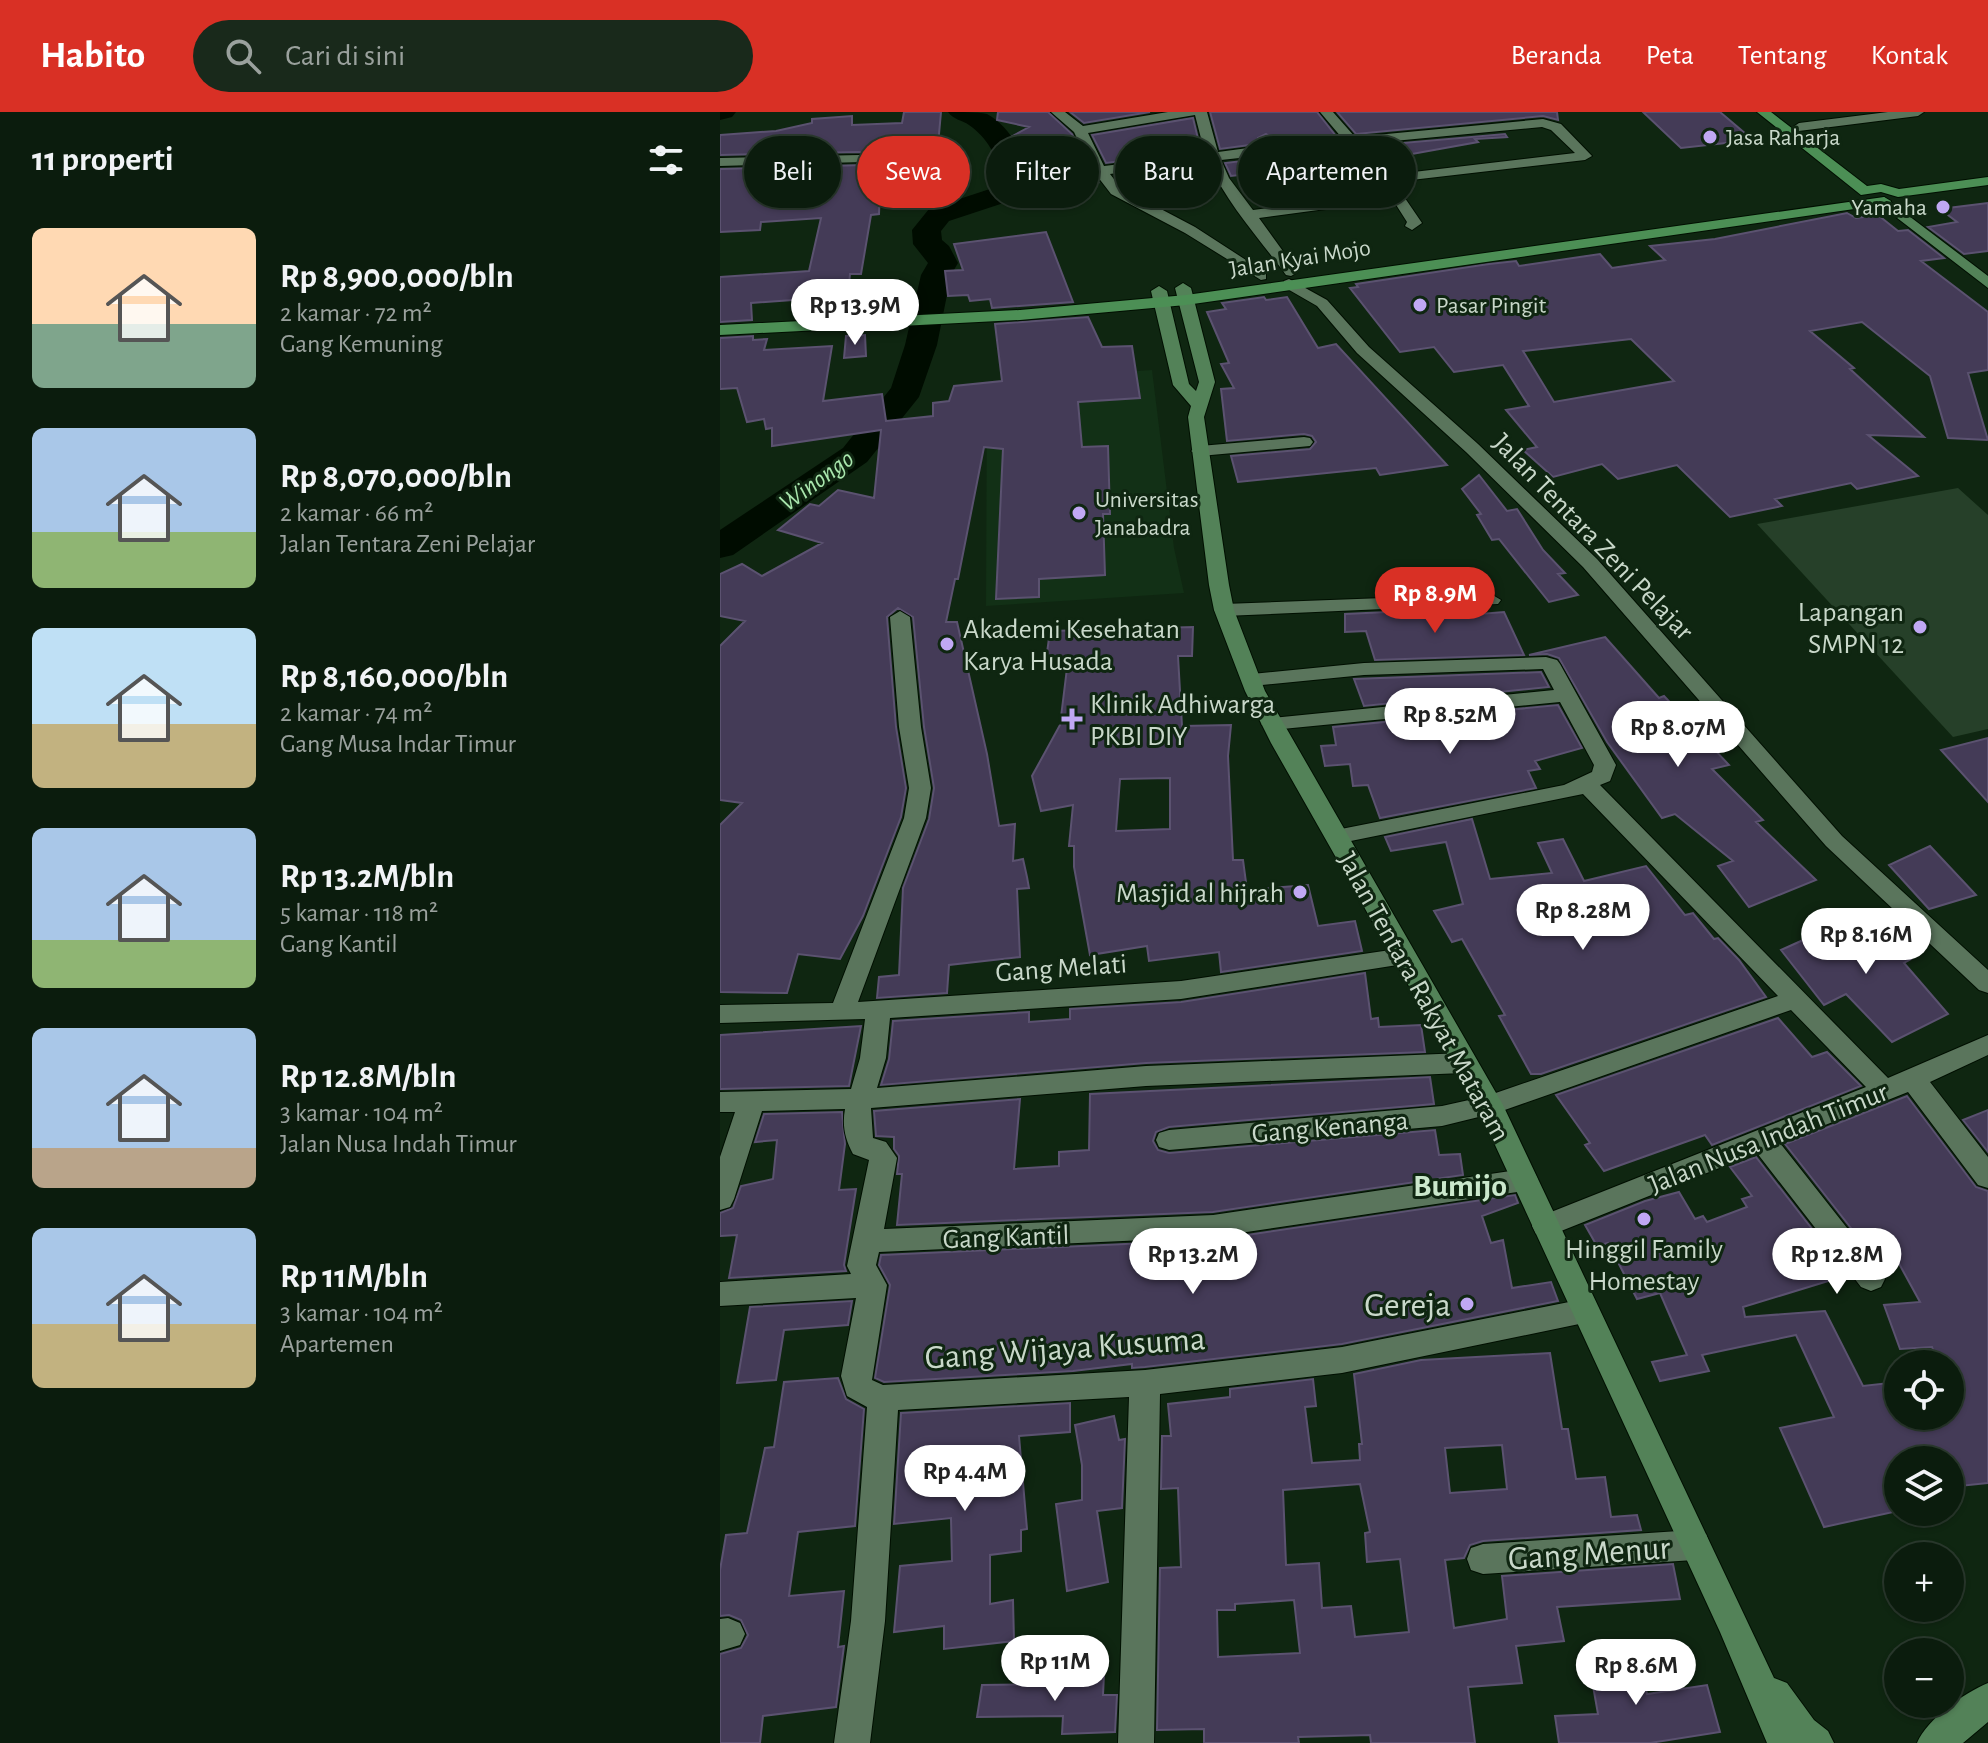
<!DOCTYPE html>
<html lang="id">
<head>
<meta charset="utf-8">
<style>
  body { margin:0; font-family:"Alegreya Sans",sans-serif; background:#19291b; color:#f1f3f6; height:100vh; display:flex; flex-direction:column; font-size:30px; white-space:nowrap }
  * { box-sizing:border-box; margin:0 }
  p { font-size:26px; color:#9aa19d }
  .icon { flex:none; width:44px; height:44px; fill:none; stroke:currentColor; stroke-width:2; stroke-linecap:round; stroke-linejoin:round }
  .map { position:relative; flex:1; overflow:hidden }
  .side { display:flex; flex-direction:column; background:#0b1c0d; width:720px }
  .side>* { flex:none }
  .banner { position:absolute; left:24px; top:24px; width:760px; height:72px; display:flex; gap:16px }
  .controls { position:absolute; left:1164px; top:1238px; display:grid; gap:16px }
  .controls a { display:grid; place-items:center; width:80px; height:80px; border-radius:50%; background:#0b1c0d; box-shadow:0 2px 6px #0004,0 0 0 2px #2b3a2e; font-size:40px }
  .price { position:absolute; translate:-50% -68px; padding:0 18px; border-radius:28px; background:#fff; color:#222; font-size:26px; line-height:52px; filter:drop-shadow(0 2px 4px #0008) }
  .price::after { content:''; position:absolute; left:50%; top:48px; width:24px; height:18px; margin-left:-12px; background:inherit; clip-path:polygon(0 0,100% 0,50% 100%) }
  .price.current { background:#d93025; color:#fff }
  ul { padding:0; list-style:none }
  li { display:flex; align-items:center; gap:24px; height:200px; padding:0 32px }
  li span { display:grid; place-items:center; flex:none; width:224px; height:160px; border-radius:12px; color:#555 }
  li>.icon { margin-inline-start:auto }
  span .icon { width:96px; height:96px; fill:#fffc; stroke-width:1 }
  li b { font-size:34px }
  h2 { display:flex; justify-content:space-between; align-items:center; height:96px; padding:0 32px; font-size:34px }
  .pill { padding:0 28px; border-radius:36px; background:#0b1c0d; box-shadow:0 2px 6px #0004,0 0 0 2px #2b3a2e; font-size:28px; line-height:72px }
  .pill.current { background:#d93025; color:#fff }
  header { display:flex; align-items:center; gap:48px; box-sizing:border-box; height:112px; padding:0 40px; background:#d93025; color:#fff }
  header strong { font-size:38px }
  nav { display:flex; gap:44px; margin-inline-start:auto; font-size:28px }
  .search { width:560px; height:72px; background:#19291b; display:flex; align-items:center; gap:20px; box-sizing:border-box; padding:0 28px; border-radius:44px; color:#9aa19d; font-size:30px }
  main { display:flex; flex:1; min-height:0 }
  .map>svg:first-child { display:block }
</style>
</head>
<body>
<header>
<strong>Habito</strong>
<div class="search"><svg class="icon" aria-label="search" viewBox="0 0 24 24"><circle cx="10" cy="10" r="6"/><path d="M15 15l6 6"/></svg>Cari di sini</div>
<nav><a>Beranda</a><a>Peta</a><a>Tentang</a><a>Kontak</a></nav>
</header>
<main>
<section class="side">
<h2>11 properti<svg class="icon" aria-label="filters" viewBox="0 0 24 24"><path d="M4 7h16M4 17h16"/><circle cx="9" cy="7" r="2"/><circle cx="15" cy="17" r="2"/></svg></h2>
<ul>
<li><span style="background:linear-gradient(#ffd9b3 60%,#7fa58c 0)"><svg class="icon" aria-label="home" viewBox="0 0 24 24"><path d="M3 11l9-7 9 7M6 9v11h12V9"/></svg></span><div><b>Rp 8,900,000/bln</b><p>2 kamar · 72 m²</p><p>Gang Kemuning</p></div></li>
<li><span style="background:linear-gradient(#a9c7e8 65%,#8fb573 0)"><svg class="icon" aria-label="home" viewBox="0 0 24 24"><path d="M3 11l9-7 9 7M6 9v11h12V9"/></svg></span><div><b>Rp 8,070,000/bln</b><p>2 kamar · 66 m²</p><p>Jalan Tentara Zeni Pelajar</p></div></li>
<li><span style="background:linear-gradient(#bfe0f5 60%,#c2b280 0)"><svg class="icon" aria-label="home" viewBox="0 0 24 24"><path d="M3 11l9-7 9 7M6 9v11h12V9"/></svg></span><div><b>Rp 8,160,000/bln</b><p>2 kamar · 74 m²</p><p>Gang Musa Indar Timur</p></div></li>
<li><span style="background:linear-gradient(#a9c7e8 70%,#8fb573 0)"><svg class="icon" aria-label="home" viewBox="0 0 24 24"><path d="M3 11l9-7 9 7M6 9v11h12V9"/></svg></span><div><b>Rp 13.2M/bln</b><p>5 kamar · 118 m²</p><p>Gang Kantil</p></div></li>
<li><span style="background:linear-gradient(#a9c7e8 75%,#b9a48a 0)"><svg class="icon" aria-label="home" viewBox="0 0 24 24"><path d="M3 11l9-7 9 7M6 9v11h12V9"/></svg></span><div><b>Rp 12.8M/bln</b><p>3 kamar · 104 m²</p><p>Jalan Nusa Indah Timur</p></div></li>
<li><span style="background:linear-gradient(#a9c7e8 60%,#c2b280 0)"><svg class="icon" aria-label="home" viewBox="0 0 24 24"><path d="M3 11l9-7 9 7M6 9v11h12V9"/></svg></span><div><b>Rp 11M/bln</b><p>3 kamar · 104 m²</p><p>Apartemen</p></div></li>
</ul>
</section>
<div class="map">
<svg width="1268" height="1631" viewBox="0 0 1268 1631">
  <rect width="100%" height="100%" fill="#0f2611"/>
  <path fill="#123016" d="M432,258L454,436L464,481L266,494L267,270Z"/>
  <path fill="#264029" d="M1238,376L1268,403V617L1233,625L1037,412Z"/>
  <g fill="none" stroke-linecap="round" stroke-linejoin="round">
    <path fill="#000c00" fill-rule="evenodd" d="M0,0H16L12,5L0,8Z
      M228,0C240,0 257,0 267,2C291,14 319,60 302,85L229,109L221,119L222,128L229,134L238,151L231,163L217,233L199,285L147,350L13,443L0,446V418L123,336L171,276L185,233L201,163L208,151L193,132L192,118L209,97L279,74C283,51 268,26 249,13C242,8 234,8 228,0Z"/>
  </g>
  <path fill="#443b57" stroke="#5b5270" stroke-width="2" fill-rule="evenodd" d="M184,0H221L218,33L206,34V47L194,48L191,73L160,75L159,102L151,103L141,162H130L128,184L31,191L32,208L0,210V165L89,159L101,106L41,110L40,118L0,120V57L144,53L147,50L146,42L139,40L0,43V23L56,19L92,11V7L132,4V13L182,11Z
    M278,0H328L352,22L378,70L365,68L358,72L309,60L291,25L309,15L277,8Z
    M350,0H430L364,11Z
    M490,0H597L616,24L557,30L546,22L538,26L537,32L500,37Z
    M617,0H837L838,8L823,4L636,22Z
    M923,0H1000L1033,28L961,36Z
    M473,6L481,39L386,51L372,23Z
    M785,22L787,25L755,27L758,30L659,48L648,34Z
    M627,37L637,50L511,64L505,51Z
    M486,52L493,66L444,72L446,74L431,76L432,78L415,80L403,74L396,64Z
    M1268,91V139L1244,142L1208,115L1237,110L1220,97Z
    M1127,101L1136,106L1158,103L1178,119L1188,118L1224,146L1201,149L1268,200V258L1248,261L1268,328L1228,326L1210,264L1142,210L1090,219L1134,256L1130,257L1204,325L1148,323L1198,364L1137,377L1131,371L1055,387L1062,394L1010,405L957,353L898,367L882,352L833,365L803,338L817,335L786,298L809,294L783,253L734,260L714,235L680,240L630,176L638,175L636,172L769,152L796,149L799,154L880,142L892,156L945,148L930,134L995,127ZM911,227L954,269L834,290L803,239Z
    M326,120L353,190L272,196L270,187L250,189L248,183L228,184L225,159L243,158L234,132Z
    M544,185L546,188L567,185L598,236L616,232L727,353L660,363L656,356L518,370L511,344L590,337L596,330L592,324L584,322L507,329L501,277L514,276L501,252L509,251L487,200L506,197L502,191Z
    M368,205L382,235L412,234L420,286L358,290L362,335L388,334L390,402H383L385,463L319,467V485L276,487L283,337L264,335L238,467H235L226,510H237L267,642L279,714L295,712L293,749L303,747L307,765L309,776L297,777L300,845L229,853L227,881L157,886L159,865L179,863L183,776L209,707L214,676L204,615L193,505L178,496L167,505L176,615L186,676L181,705L143,804L120,847L78,842L67,881L0,880V713L22,691L0,688V534L25,509L0,504V462L22,452L42,464L102,431L58,418L90,392L99,394L118,378L154,386L161,318L52,334V316L46,317L44,307L27,310L17,276L0,277V226L33,224V228L47,227L44,238L112,234L103,289L162,282L166,309L213,304V291L229,289L234,274L282,269L275,212Z
    M145,223L146,244L124,246L126,224Z
    M759,363L787,399L797,397L823,438L845,461L838,462L858,483L829,490L779,427L772,428L757,403L761,402L742,377Z
    M710,498L709,506L784,500L804,543L655,548L646,519L625,520V502Z
    M473,515L472,544H458L462,614L511,613L508,644L513,748H523L527,778L588,773L598,814L635,809L642,839L501,860L499,840L429,849L427,834L370,843L354,755V734H349L353,693L321,699L312,664L340,613L348,548H326L330,519ZM450,666V717L396,719L400,667Z
    M885,525L939,586L944,584L1009,653L992,657L1043,708L1036,710L1096,768L1029,795L998,754L1013,749L955,702L942,706L887,630L839,546L827,542L809,543Z
    M821,560L829,575L644,594L634,567Z
    M838,593L862,636L815,649L820,657L808,659L816,676L660,706L648,673L633,674L630,652L605,654L601,634L616,633L613,615Z
    M1268,626V690L1221,638Z
    M752,707L770,767L832,761L818,731L843,727L864,769L926,754L965,803L973,801L994,827L998,826L1019,848L1046,885L821,962H811L779,904L785,903L742,827L732,830L714,799L743,792L726,730L671,739L665,725Z
    M1210,734L1256,783L1209,797L1169,753Z
    M1143,801L1191,847L1184,851L1228,902L1172,930L1126,882L1104,893L1061,838Z
    M645,861L651,907L658,906L659,915L701,913L705,940L426,951L161,973L169,947L173,909L309,900V910L350,907V897L461,890Z
    M1058,906L1092,945L1107,940L1141,974L992,1033L985,1023L884,1059L865,1033L870,1031L836,983Z
    M141,914L129,974L0,977V923Z
    M710,965L714,992L449,1015L436,1020L433,1029L438,1038L449,1041L715,1018L719,1043L740,1042L743,1063L493,1100L177,1113L182,1062H177L179,1044L174,1037V1025L156,1024L154,999L300,987L294,1057L339,1054V1040L369,1038L370,982Z
    M1187,984L1256,1075L1268,1079V1371L1230,1375V1348H1178V1399L1104,1415L1060,1316L1114,1305L1076,1223L982,1243L989,1259L940,1269L932,1250L967,1243L940,1181L917,1187L888,1131L877,1134L865,1113L925,1089L959,1080L975,1107L983,1104L987,1110L1027,1095L1022,1087L1032,1084L1010,1055L1036,1045L1128,1163L1023,1195L1025,1205L1105,1199L1143,1274L1178,1270V1304H1230V1252H1218L1212,1235L1180,1237L1164,1193L1200,1190L1177,1148L1160,1153L1065,1032Z
    M1268,998V1040L1243,1008Z
    M122,1000L125,1032L119,1078L136,1077L124,1153L126,1159L9,1166L17,1123L0,1124V1101L13,1096L21,1074L53,1067L57,1028L35,1030L44,1002Z
    M795,1083L798,1091L762,1104L771,1131L783,1128L792,1176L831,1170L838,1189L622,1232L425,1255L412,1256V1252L353,1259L164,1270L155,1266L170,1173L159,1153L161,1143L493,1128Z
    M132,1189L128,1213L64,1218L56,1268L17,1271L30,1195Z
    M830,1241L842,1317H848L856,1367L885,1365L891,1405L917,1403L921,1418L763,1429L750,1433L744,1446L725,1448L734,1516L787,1507L782,1464L953,1452L960,1487L837,1495L844,1529L796,1534L802,1571L748,1575L755,1631H651L650,1623L578,1625L579,1631H484V1617L437,1618L440,1456L461,1455L458,1376L441,1377L442,1324H451L448,1292L510,1285V1277L593,1267L596,1294L585,1295L592,1351L640,1348L639,1332H642L634,1262L701,1248ZM782,1333L787,1377L730,1381L725,1336ZM640,1372L650,1420L645,1421L647,1450L680,1447L689,1520L635,1525L631,1494L602,1496L599,1451L566,1453L563,1378ZM574,1488L580,1541L498,1545L497,1498H515V1492Z
    M118,1266L126,1287L144,1297L135,1414L78,1420L69,1484L124,1479L118,1535L124,1534L116,1595L43,1604L40,1631H0V1542L21,1536L28,1523L21,1508L9,1503L0,1504V1458L6,1423L27,1421L45,1336L54,1335L64,1270Z
    M350,1291V1320L299,1324L307,1417L301,1418V1439L270,1443V1492L293,1488L294,1529L224,1537V1514L174,1520L180,1454L232,1449L231,1406L174,1412L181,1301Z
    M394,1304L399,1328L405,1327L402,1396L377,1399L388,1470L347,1479L336,1392L362,1388V1353L355,1313Z
    M916,1535L927,1582L987,1573L1000,1620L930,1631H839L835,1604L878,1602L867,1540Z
    M384,1562L383,1583H397L395,1620L342,1622L343,1604L257,1605L262,1573L340,1572V1564Z"/>
  <g fill="none" stroke-linecap="round" stroke-linejoin="round">
    <defs>
      <path id="street" d="M331,0H345L363,14L448,0H487L498,40L543,34L539,29L546,25L556,33L622,26L600,0H613L635,25L823,7L841,12L872,44L865,48L674,70L702,111L692,118L685,114L687,110L673,88L539,106L578,160L571,164L566,163C539,126 506,91 488,49L390,62L401,76L475,115L546,161V167L541,168L465,121L391,82L371,56L354,20ZM475,3L485,42L384,54L368,21ZM822,15L831,18L855,41L668,63L642,32ZM628,34L667,81L533,98L509,66L501,48Z
        M1168,0H1204L1198,4L1079,19L1073,15L1079,11Z
        M139,43L144,44V50L0,54V46Z
        M569,167L607,188L649,235L758,332L877,447L1122,724L1268,858V881L1259,878L1106,734L863,455L746,340L637,241L597,194L564,175V169Z
        M584,325L590,326L593,330L590,334L480,344L471,339L480,334Z
        M771,482L781,488L778,492L504,504L494,498L504,492Z
        M180,499L190,505L201,615L211,676L206,706L138,890L461,869L684,836L693,838L696,844L693,850L684,852L461,887L170,906L166,946L157,976L426,954L743,941L752,944L756,951L752,958L743,961L426,974L151,996L153,1026L166,1030L177,1046L164,1117L493,1103L804,1057L814,1060L818,1068L814,1076L804,1079L493,1125L159,1140L156,1153L167,1173L152,1268L163,1273L425,1258L622,1235L864,1187L874,1190L879,1199L874,1208L864,1211L622,1261L440,1282L434,1631H398L409,1285L178,1298L165,1509L150,1631H114L131,1509L147,1295L127,1284L121,1264L136,1186L0,1194V1170L131,1162L127,1154L149,1048L133,1042C125,1027 122,1014 125,997L42,999L14,1087L10,1095L0,1098V1045L15,1000H0V980L131,977L140,946L145,907L0,911V893L113,891L184,706L189,676L179,615L170,505Z
        M826,545L837,548L840,552L896,653L890,669L880,673L1168,966L1268,923V943L1210,970L1268,1045V1076L1258,1073L1188,980L1060,1031L1161,1159L1165,1167L1161,1175L1151,1179L1141,1175L1037,1041L826,1125L816,1122L812,1114L816,1106L1146,975L1071,898L779,1000L722,1014L449,1038L439,1035L436,1028L439,1021L449,1018L722,994L767,984L1058,884L863,682L616,732L608,730L605,725L608,720L616,718L844,673L872,660L874,653L840,590L552,618L541,612L552,606L834,578L823,557L644,563L532,574L522,568L532,562L644,551Z
        M974,1418L986,1422L990,1433L986,1444L974,1448L763,1462L751,1458L747,1447L751,1436L763,1432Z
        M8,1506L20,1511L25,1522L20,1533L0,1539V1507Z"/>
      <path id="secondary" d="M1164,85L1268,164V176L1159,92L1157,89Z
        M463,171L471,176L495,270L484,305L509,473L514,498L545,579L783,993L1054,1566L1067,1571L1094,1608L1108,1619L1114,1631H1047L1000,1520L757,994L551,631L525,579L494,498L489,473L468,305L471,294L453,273L431,179L439,174L447,179L469,272L476,279L479,270L455,176Z
        M1268,1571V1610L1243,1631H1197C1207,1607 1244,1581 1268,1571Z"/>
      <path id="primary" d="M1037,0H1051L1147,74L1161,72L1179,77L1268,65V73L1178,85L1161,80L1141,83Z
        M1164,85L1171,89L1169,92L466,193L300,208L0,223V213L300,198L466,183Z"/>
    </defs>
    <use href="#street" stroke="#000f01" stroke-width="2"/>
    <use href="#secondary" stroke="#000f01" stroke-width="2"/>
    <use href="#primary" stroke="#000f01" stroke-width="2"/>
    <use href="#street" fill="#5a755c" fill-rule="evenodd"/>
    <use href="#secondary" fill="#538258" fill-rule="evenodd"/>
    <use href="#primary" fill="#4c8f55" fill-rule="evenodd"/>
  </g>
  <g fill="#c0a8f3" stroke="#0f2611" stroke-width="3">
    <circle cx="990" cy="25" r="8"/>
    <circle cx="1223" cy="95" r="8"/>
    <circle cx="700" cy="193" r="8"/>
    <circle cx="359" cy="401" r="8"/>
    <circle cx="1200" cy="515" r="8"/>
    <circle cx="227" cy="532" r="8"/>
    <path d="M348 595h8v8h8v8h-8v8h-8v-8h-8v-8h8z"/>
    <circle cx="580" cy="780" r="8"/>
    <circle cx="924" cy="1107" r="8"/>
    <circle cx="747" cy="1192" r="8"/>
  </g>
  <g text-anchor="middle" stroke-width="6" stroke-linejoin="round" paint-order="stroke">
    <g font-size="24" fill="#c9d8ca" stroke="#0f2611" text-anchor="start">
      <text x="1006" y="33">Jasa Raharja</text>
      <text x="1207" y="103" text-anchor="end">Yamaha</text>
      <text x="716" y="201">Pasar Pingit</text>
      <text x="375" y="395">Universitas<tspan x="375" dy="28">Janabadra</tspan></text>
    </g>
    <g font-size="24" fill="#c9d8ca" stroke="#0f2611">
      <text transform="translate(580 146) rotate(-9)" y="8">Jalan Kyai Mojo</text>
    </g>
    <g font-size="26" font-style="italic" fill="#a9e6ad" stroke="#0f2611">
      <text transform="translate(96 368) rotate(-36)" y="9">Winongo</text>
    </g>
    <g font-size="28" fill="#c9d8ca" stroke="#0f2611">
      <text transform="translate(874 424) rotate(46)" y="10">Jalan Tentara Zeni Pelajar</text>
      <text transform="translate(341 855) rotate(-4)" y="10">Gang Melati</text>
      <text transform="translate(705 884) rotate(61)" y="10">Jalan Tentara Rakyat Mataram</text>
      <text transform="translate(610 1014) rotate(-5)" y="10">Gang Kenanga</text>
      <text transform="translate(1048 1025) rotate(-22)" y="10">Jalan Nusa Indah Timur</text>
      <text transform="translate(286 1124) rotate(-2)" y="10">Gang Kantil</text>
    </g>
    <g font-size="28" fill="#c9d8ca" stroke="#0f2611" text-anchor="end">
      <text x="1184" y="509">Lapangan<tspan x="1184" dy="32">SMPN 12</tspan></text>
      <text x="243" y="526" text-anchor="start">Akademi Kesehatan<tspan x="243" dy="32">Karya Husada</tspan></text>
      <text x="370" y="601" text-anchor="start">Klinik Adhiwarga<tspan x="370" dy="32">PKBI DIY</tspan></text>
      <text x="564" y="790">Masjid al hijrah</text>
      <text x="924" y="1146" text-anchor="middle">Hinggil Family<tspan x="924" dy="32">Homestay</tspan></text>
    </g>
    <g font-size="32" font-weight="bold" fill="#cbe8cc" stroke="#0f2611">
      <text x="740" y="1084">Bumijo</text>
    </g>
    <g font-size="34" fill="#c9d8ca" stroke="#0f2611" text-anchor="end">
      <text x="731" y="1204">Gereja</text>
    </g>
    <g font-size="34" fill="#c9d8ca" stroke="#0f2611">
      <text transform="translate(345 1235) rotate(-4)" y="12">Gang Wijaya Kusuma</text>
      <text transform="translate(869 1440) rotate(-4)" y="12">Gang Menur</text>
    </g>
  </g>
</svg>
<div class="controls">
<a><svg class="icon" aria-label="locate" viewBox="0 0 24 24"><circle cx="12" cy="12" r="6"/><path d="M12 2v4M12 18v4M2 12h4M18 12h4"/></svg></a>
<a><svg class="icon" aria-label="layers" viewBox="0 0 24 24"><path d="M12 4l9 5-9 5-9-5zM3 14l9 5 9-5"/></svg></a>
<a>+</a>
<a>−</a>
</div>
<b class="price" style="left:135px;top:235px">Rp 13.9M</b>
<b class="price current" style="left:715px;top:523px">Rp 8.9M</b>
<b class="price" style="left:730px;top:644px">Rp 8.52M</b>
<b class="price" style="left:958px;top:657px">Rp 8.07M</b>
<b class="price" style="left:863px;top:840px">Rp 8.28M</b>
<b class="price" style="left:1146px;top:864px">Rp 8.16M</b>
<b class="price" style="left:473px;top:1184px">Rp 13.2M</b>
<b class="price" style="left:1117px;top:1184px">Rp 12.8M</b>
<b class="price" style="left:245px;top:1401px">Rp 4.4M</b>
<b class="price" style="left:335px;top:1591px">Rp 11M</b>
<b class="price" style="left:916px;top:1595px">Rp 8.6M</b>
<div class="banner">
<a class="pill">Beli</a>
<a class="pill current">Sewa</a>
<a class="pill">Filter</a>
<a class="pill">Baru</a>
<a class="pill">Apartemen</a>
</div>
</div>
</main>
</body>
</html>
